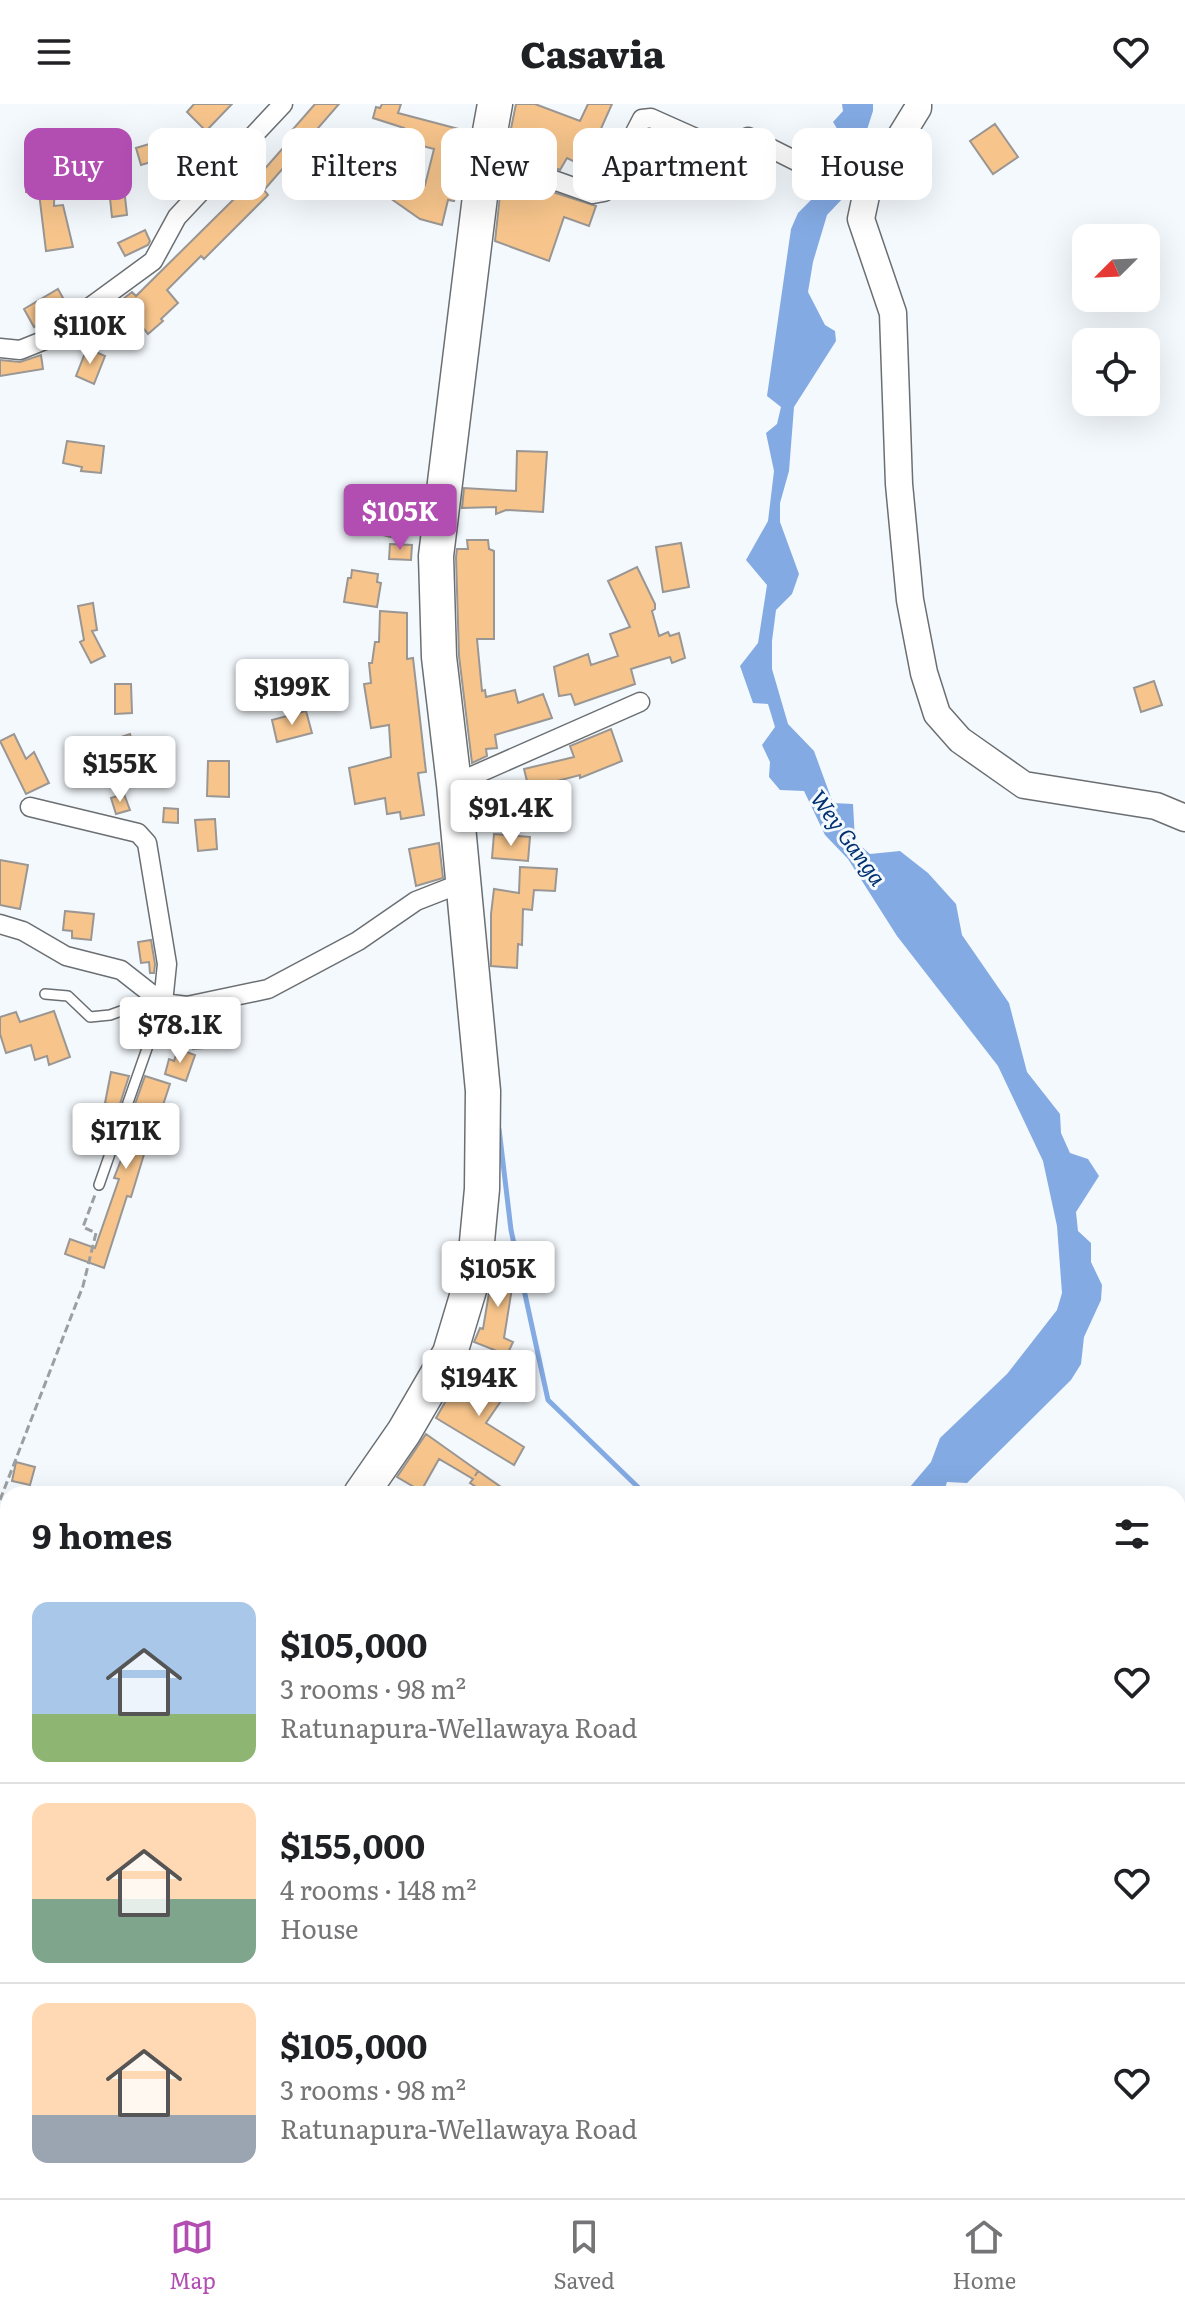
<!DOCTYPE html>
<html lang="en">
<head>
<meta charset="utf-8">
<style>
  body { margin:0; font-family:Literata,serif; background:#f2f2f2; color:#202124; height:100vh; display:flex; flex-direction:column; font-size:30px; white-space:nowrap }
  * { box-sizing:border-box; margin:0 }
  p { font-size:26px; color:#757577 }
  .icon { flex:none; width:44px; height:44px; fill:none; stroke:currentColor; stroke-width:2; stroke-linecap:round; stroke-linejoin:round }
  .map { position:relative; flex:1; overflow:hidden }
  .side { position:absolute; left:0px; top:1382px; width:1186px; height:712px; display:flex; flex-direction:column; background:#fff; border-radius:24px 24px 0 0; box-shadow:0 8px 32px #0002 }
  .side>* { flex:none }
  .guide { position:absolute; left:24px; top:24px; width:1138px; height:72px; display:flex; gap:16px }
  .needle { width:52px; rotate:246deg }
  .fabs { position:absolute; left:1072px; top:120px; display:grid; gap:16px }
  .fabs a { display:grid; place-items:center; width:88px; height:88px; border-radius:16px; background:#fff; box-shadow:0 8px 32px #0002; font-size:40px }
  .price { position:absolute; translate:-50% -68px; padding:0 18px; border-radius:8px; background:#fff; color:#222; font-size:26px; line-height:52px; filter:drop-shadow(0 2px 4px #0008) }
  .price::after { content:''; position:absolute; left:50%; top:48px; width:24px; height:18px; margin-left:-12px; background:inherit; clip-path:polygon(0 0,100% 0,50% 100%) }
  .price.active { background:#b24db2; color:#fff }
  ul { padding:0; list-style:none }
  li { display:flex; align-items:center; gap:24px; height:200px; padding:0 32px }
  li+li { border-top:2px solid #e0e0e0 }
  li span { display:grid; place-items:center; flex:none; width:224px; height:160px; border-radius:16px; color:#555 }
  li>.icon { margin-inline-start:auto }
  span .icon { width:96px; height:96px; fill:#fffc; stroke-width:1 }
  li b { font-size:34px }
  h2 { display:flex; justify-content:space-between; align-items:center; height:96px; padding:0 32px; font-size:34px }
  .tag { padding:0 28px; border-radius:16px; background:#fff; box-shadow:0 8px 32px #0002; font-size:28px; line-height:72px }
  .tag.active { background:#b24db2; color:#fff }
  header { display:flex; justify-content:space-between; align-items:center; height:104px; padding:0 32px; background:#fff; font-size:36px; font-weight:800 }
  .dock { display:flex; justify-content:space-around; align-items:center; height:112px; border-top:2px solid #e0e0e0; background:#fff; font-size:22px; color:#757577 }
  .dock a { display:grid; justify-items:center; gap:4px }
  .dock .active { color:#b24db2 }
  .map>svg:first-child { display:block }
</style>
</head>
<body>
<header><svg class="icon" aria-label="menu" viewBox="0 0 24 24"><path d="M4 6h16M4 12h16M4 18h16"/></svg>Casavia<svg class="icon" aria-label="heart" viewBox="0 0 24 24"><path d="M12 20l-8-8c-3-5 5-10 8-4 3-6 11-1 8 4z"/></svg></header>
<div class="map">
<svg width="1185" height="2094" viewBox="0 0 1185 2094">
  <rect width="100%" height="100%" fill="#f4f9fd"/>
  <path fill="#83aae3" d="M842,0H873V7L846,91L827,111L813,158L808,188L825,221L835,227L836,237L794,303L789,367L780,399V418L799,470L792,490L776,506L772,537V565L788,620L814,647L833,699L853,700L855,737L870,750L900,747L928,769L956,800L962,831L1009,899L1027,968L1060,1010L1061,1029L1070,1049L1088,1055L1099,1072L1076,1108L1078,1127L1091,1139V1158L1102,1181L1101,1196L1084,1233L1081,1260L1071,1276L967,1379L947,1378L943,1390H904L931,1358L940,1334L1007,1270L1057,1206L1062,1189L1057,1122L1043,1057L998,962L897,832L848,755L825,731L804,687L780,686L769,673L770,658L762,641L775,623L768,600L753,599L740,562L758,539L767,481L746,456L768,417L774,367L766,329L777,320L781,303L767,292L791,125L798,109L826,81L847,41L833,18L843,7Z
    M1178,1887L1185,1893V1940L1178,1933Z
    M1185,2038V2094H1153L1157,2086H1178V2043Z"/>
  <g fill="none" stroke-linecap="round" stroke-linejoin="round">
    <path stroke="#83aae3" stroke-width="5" d="M499,1025L511,1126L548,1296L645,1390
      M608,2094L609,2086"/>
  </g>
  <path fill="#f7c58c" stroke="#9a9693" stroke-width="2" d="M194,0H232L206,27L187,8Z
    M315,0H339L264,86L268,91L204,155L201,152L167,186L178,199L161,215L163,217L148,230L131,209L122,217L110,205L132,188L136,192L234,95L251,71L255,76L291,35L287,32Z
    M382,0H401L398,9L470,28L454,97L448,96L442,121L420,115L380,87L398,61L425,81L434,45L400,36L404,24L373,14L376,3L380,4Z
    M516,0H535L580,17L588,0H612L595,38L612,46L600,70L567,54L560,66L543,59L552,43L525,35L518,51L506,49Z
    M995,20L1018,53L993,70L970,37Z
    M650,26L677,40L670,52L643,38Z
    M190,28L209,49L176,79L157,58L161,55L141,61L136,44L156,38L161,55Z
    M27,70L55,72L54,102L63,101L73,143L46,147L39,89L26,88Z
    M506,73L596,102L589,122L564,113L549,157L495,137L501,82H504Z
    M368,74L381,82L372,92L360,85Z
    M124,84L127,111L112,113L109,85Z
    M145,126L150,137L148,141L125,152L118,139Z
    M58,185L68,203L34,223L24,205Z
    M87,244L105,252L94,280L76,272Z
    M41,251L43,265L0,272V256L20,258Z
    M67,337L104,342L101,369L81,367L82,363L63,359Z
    M517,347L547,348L543,408L506,406L496,410V403L462,404L464,384L516,387Z
    M385,391L404,397L391,433L371,428L372,425L363,422L370,400L374,401L376,395L382,397Z
    M467,436H488L489,445L494,447V535H477L482,587L485,586L486,593L515,586L518,599L543,590L552,614L495,631L497,644L486,645L487,652L472,659L459,552L456,453L457,445H468Z
    M681,439L689,483L663,488L656,443Z
    M390,440L412,441L411,456L389,455Z
    M637,463L655,500V505L652,507L659,532L668,528L670,532L679,529L685,554L672,559L670,553L631,565L635,580L575,601L571,590L559,592L554,563L588,550L591,561L618,552L610,530L630,523L608,477Z
    M352,466L378,470L377,478L381,479L377,503L344,498L348,474H351Z
    M93,499L97,526L92,527L105,552L91,559L80,538L84,536L78,502Z
    M380,507L407,509V555L413,554L426,668L418,669L424,711L401,715L400,708L387,710L385,694L355,700L349,664L391,653L389,621L371,624L364,580L371,579L369,559H372L375,538H379Z
    M1154,577L1162,601L1141,608L1134,584Z
    M115,580H131L132,609L115,610Z
    M306,607L312,629L277,638L272,616Z
    M611,625L622,657L580,674V671L557,677L559,688L552,690L555,702L542,705V709L494,720L495,716L478,718L476,695L530,689L524,665L574,653L570,642Z
    M14,630L26,655L34,648L49,679L26,690L0,637Z
    M130,630L141,666L123,671L112,636Z
    M208,657H229V693L207,692Z
    M124,690L130,706L116,710L111,694Z
    M164,704L178,705V719L163,718Z
    M215,715L217,745L198,747L195,716Z
    M494,730L530,733L528,757L492,754Z
    M439,739L443,774L416,782L409,745Z
    M0,756L28,761L20,805L0,801Z
    M520,763L557,765L555,787L534,786L532,806L523,805L522,841L518,840L517,864L491,862V810L494,785L519,789Z
    M65,807L94,810L91,836L72,834V827L63,826Z
    M151,836L155,860L154,869H150L149,858L141,859L138,838Z
    M54,907L70,953L49,961L47,952L35,956L31,941L6,949L0,930V913L16,908L20,918Z
    M215,908L218,943L193,945L190,914Z
    M178,945L195,951L186,977L165,970L169,955L174,957Z
    M111,968L129,972L119,1003L105,999Z
    M145,972L170,980L155,1025L152,1024L131,1093L127,1092L104,1164L65,1150L70,1135L95,1144L119,1075L114,1074L140,1008L133,1006Z
    M496,1153H511L512,1184L504,1234L513,1238L507,1251L474,1238L480,1224L483,1225L489,1189L492,1180H494Z
    M459,1274L481,1287L489,1275L507,1288L486,1319L524,1343L514,1361L436,1314Z
    M426,1330L478,1367L475,1372L478,1367L511,1390H487L470,1379L473,1375L439,1355L421,1387L397,1373Z
    M16,1358L35,1363L30,1381L12,1377Z"/>
  <g fill="none" stroke-linecap="round" stroke-linejoin="round">
    <defs>
      <path id="lane" d="M45,890L68,892L90,913L110,911L157,894
        M99,1081L163,899"/>
      <path id="street" d="M484,60L514,62L593,90L604,88L642,15L651,14L734,51L748,33L820,69
        M0,244L20,246L45,236L153,157L177,113L283,0
        M454,680L640,598
        M30,703L138,729L147,739L167,860L163,899
        M0,820L23,827L66,852L121,866L163,899L187,902L268,885L358,837L416,797L462,779
        M0,1841L8,1842"/>
      <path id="secondary" d="M918,0V4L867,87L861,115L893,209L899,380L910,496L924,569L937,610L960,636L1024,681L1156,702L1185,714"/>
      <path id="highway" d="M361,1390L404,1328L450,1249L474,1169L482,1085L483,987L454,680L439,553L436,452L484,60L495,0
        M0,1958L8,1937"/>
    </defs>
    <use href="#lane" stroke="#6b6f72" stroke-width="12"/>
    <use href="#street" stroke="#6b6f72" stroke-width="21"/>
    <use href="#secondary" stroke="#6b6f72" stroke-width="29"/>
    <use href="#highway" stroke="#6b6f72" stroke-width="37"/>
    <path stroke="#9b9fa1" stroke-width="3" stroke-dasharray="8 4" stroke-linecap="butt" d="M0,1396L83,1182L96,1129L83,1123L95,1091"/>
    <use href="#lane" stroke="#fff" stroke-width="9"/>
    <use href="#street" stroke="#fff" stroke-width="18"/>
    <use href="#secondary" stroke="#fff" stroke-width="26"/>
    <use href="#highway" stroke="#fff" stroke-width="34"/>
  </g>
  <g text-anchor="middle" stroke-width="6" stroke-linejoin="round" paint-order="stroke">
    <g font-size="22" font-style="italic" fill="#003071" stroke="#f4f9fd">
      <text transform="translate(848 734) rotate(54)" y="8">Wey Ganga</text>
    </g>
  </g>
</svg>
<div class="fabs">
<a><svg class="needle" viewBox="-14 -14 28 28"><path d="M0-13l5 13h-10z" fill="#e53935"/><path d="M0 13l5-13h-10z" fill="#757577"/></svg></a>
<a><svg class="icon" aria-label="locate" viewBox="0 0 24 24"><circle cx="12" cy="12" r="6"/><path d="M12 2v4M12 18v4M2 12h4M18 12h4"/></svg></a>
</div>
<b class="price" style="left:90px;top:262px">$110K</b>
<b class="price active" style="left:400px;top:448px">$105K</b>
<b class="price" style="left:292px;top:623px">$199K</b>
<b class="price" style="left:120px;top:700px">$155K</b>
<b class="price" style="left:511px;top:744px">$91.4K</b>
<b class="price" style="left:180px;top:961px">$78.1K</b>
<b class="price" style="left:126px;top:1067px">$171K</b>
<b class="price" style="left:498px;top:1205px">$105K</b>
<b class="price" style="left:479px;top:1314px">$194K</b>
<div class="guide">
<a class="tag active">Buy</a>
<a class="tag">Rent</a>
<a class="tag">Filters</a>
<a class="tag">New</a>
<a class="tag">Apartment</a>
<a class="tag">House</a>
</div>
<section class="side">
<h2>9 homes<svg class="icon" aria-label="filters" viewBox="0 0 24 24"><path d="M4 7h16M4 17h16"/><circle cx="9" cy="7" r="2"/><circle cx="15" cy="17" r="2"/></svg></h2>
<ul>
<li><span style="background:linear-gradient(#a9c7e8 70%,#8fb573 0)"><svg class="icon" aria-label="home" viewBox="0 0 24 24"><path d="M3 11l9-7 9 7M6 9v11h12V9"/></svg></span><div><b>$105,000</b><p>3 rooms · 98 m²</p><p>Ratunapura-Wellawaya Road</p></div><svg class="icon" aria-label="heart" viewBox="0 0 24 24"><path d="M12 20l-8-8c-3-5 5-10 8-4 3-6 11-1 8 4z"/></svg></li>
<li><span style="background:linear-gradient(#ffd9b3 60%,#7fa58c 0)"><svg class="icon" aria-label="home" viewBox="0 0 24 24"><path d="M3 11l9-7 9 7M6 9v11h12V9"/></svg></span><div><b>$155,000</b><p>4 rooms · 148 m²</p><p>House</p></div><svg class="icon" aria-label="heart" viewBox="0 0 24 24"><path d="M12 20l-8-8c-3-5 5-10 8-4 3-6 11-1 8 4z"/></svg></li>
<li><span style="background:linear-gradient(#ffd9b3 70%,#9aa5b1 0)"><svg class="icon" aria-label="home" viewBox="0 0 24 24"><path d="M3 11l9-7 9 7M6 9v11h12V9"/></svg></span><div><b>$105,000</b><p>3 rooms · 98 m²</p><p>Ratunapura-Wellawaya Road</p></div><svg class="icon" aria-label="heart" viewBox="0 0 24 24"><path d="M12 20l-8-8c-3-5 5-10 8-4 3-6 11-1 8 4z"/></svg></li>
</ul>
</section>
</div>
<nav class="dock">
<a class="active"><svg class="icon" aria-label="map" viewBox="0 0 24 24"><path d="M3 6l6-2 6 2 6-2v14l-6 2-6-2-6 2zM9 4v14M15 6v14"/></svg>Map</a>
<a><svg class="icon" aria-label="saved" viewBox="0 0 24 24"><path d="M7 4h10v16l-5-4-5 4z"/></svg>Saved</a>
<a><svg class="icon" aria-label="home" viewBox="0 0 24 24"><path d="M3 11l9-7 9 7M6 9v11h12V9"/></svg>Home</a>
</nav>
</body>
</html>
